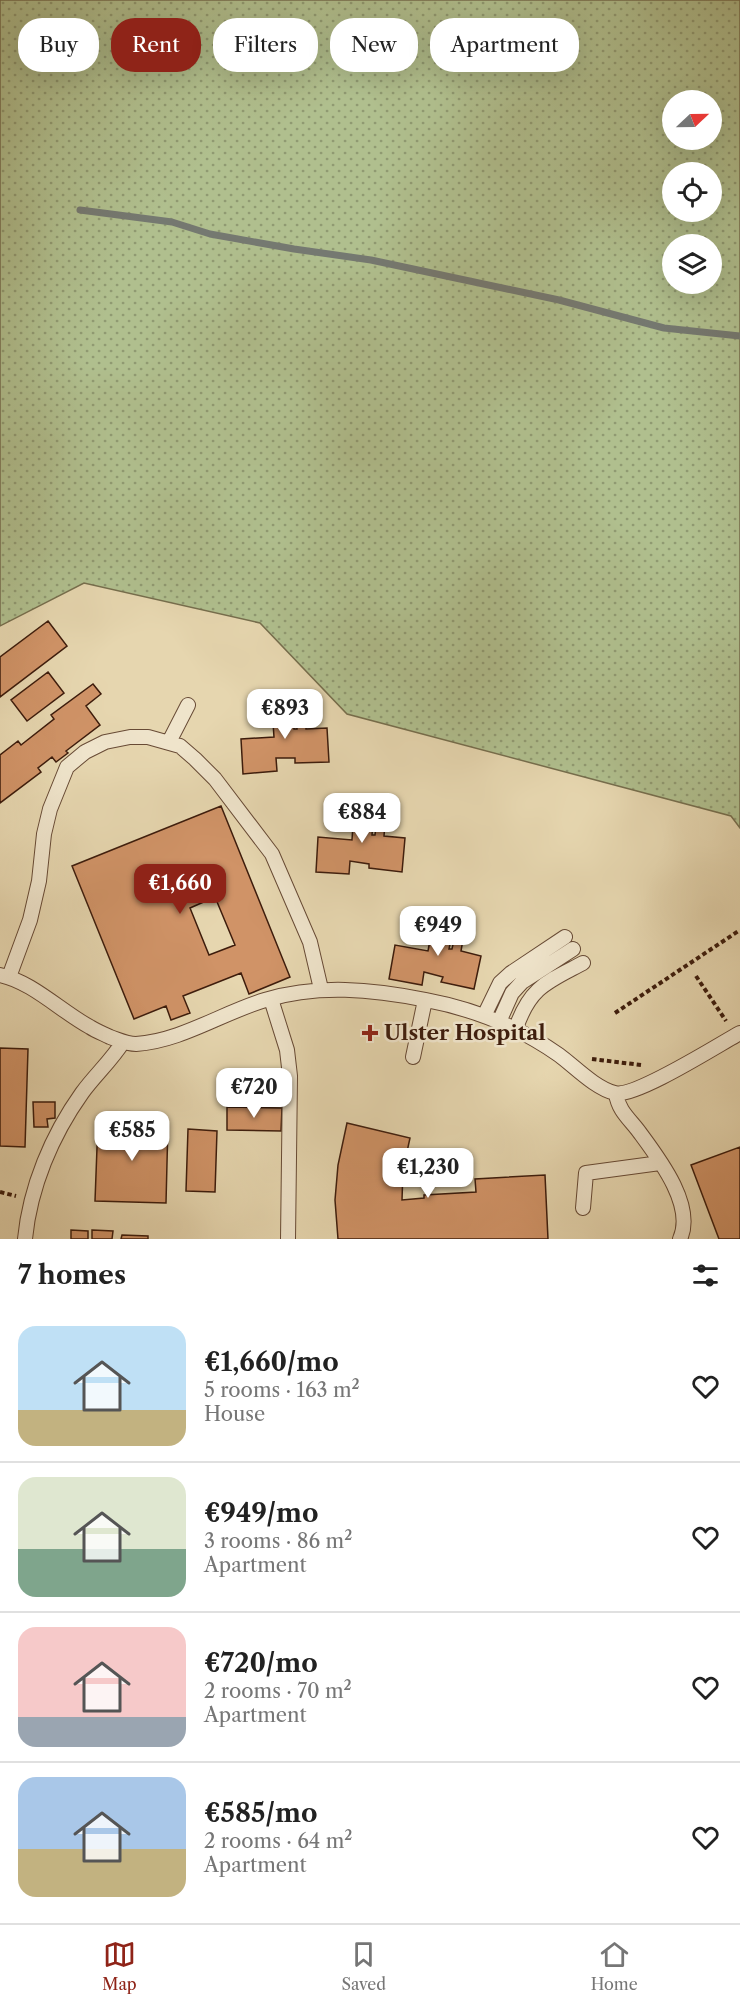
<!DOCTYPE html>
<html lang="en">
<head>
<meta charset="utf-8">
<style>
  body { margin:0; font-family:"Libre Caslon Text",serif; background:#f2f2f2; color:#222; height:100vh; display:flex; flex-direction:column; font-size:22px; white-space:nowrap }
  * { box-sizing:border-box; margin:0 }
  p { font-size:20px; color:#767676 }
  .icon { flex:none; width:33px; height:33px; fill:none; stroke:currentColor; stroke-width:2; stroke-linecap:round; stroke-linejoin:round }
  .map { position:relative; height:1239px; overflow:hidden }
  .sheet { display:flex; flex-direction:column; background:#fff; flex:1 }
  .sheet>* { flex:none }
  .hud { position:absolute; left:18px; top:18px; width:705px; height:54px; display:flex; gap:12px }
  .needle { width:39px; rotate:68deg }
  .fabs { position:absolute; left:662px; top:90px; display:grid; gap:12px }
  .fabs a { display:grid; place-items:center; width:60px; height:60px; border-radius:50%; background:#fff; box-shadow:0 6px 24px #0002; font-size:30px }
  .price { position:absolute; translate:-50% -51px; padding:0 14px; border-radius:12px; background:#fff; color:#222; font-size:20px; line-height:39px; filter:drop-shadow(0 2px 3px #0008) }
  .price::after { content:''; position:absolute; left:50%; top:36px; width:18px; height:14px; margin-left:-9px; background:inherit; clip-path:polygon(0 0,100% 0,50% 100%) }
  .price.selected { background:#8f2418; color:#fff }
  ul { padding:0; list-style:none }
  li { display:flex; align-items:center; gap:18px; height:150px; padding:0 18px }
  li+li { border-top:2px solid #e0e0e0 }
  li span { display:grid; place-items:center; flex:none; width:168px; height:120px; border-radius:18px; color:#555 }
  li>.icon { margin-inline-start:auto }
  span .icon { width:72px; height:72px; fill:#fffc; stroke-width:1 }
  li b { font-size:26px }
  h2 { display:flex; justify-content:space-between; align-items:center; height:72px; padding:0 18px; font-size:26px }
  .pill { padding:0 21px; border-radius:24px; background:#fff; box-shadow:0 6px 24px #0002; font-size:21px; line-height:54px }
  .pill.selected { background:#8f2418; color:#fff }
  .tab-bar { display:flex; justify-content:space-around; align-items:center; height:84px; border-top:2px solid #e0e0e0; background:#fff; font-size:16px; color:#767676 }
  .tab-bar a { display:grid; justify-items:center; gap:3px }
  .tab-bar .selected { color:#8f2418 }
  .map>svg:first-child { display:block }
</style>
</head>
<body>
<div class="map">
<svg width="740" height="1239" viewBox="0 0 740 1239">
  <defs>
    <pattern id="grass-dots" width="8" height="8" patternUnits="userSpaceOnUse" patternTransform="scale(1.5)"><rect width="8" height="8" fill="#b0bf8e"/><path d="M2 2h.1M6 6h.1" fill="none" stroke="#909a72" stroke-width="1.8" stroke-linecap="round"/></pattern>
  </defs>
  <rect width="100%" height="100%" fill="#e6d6af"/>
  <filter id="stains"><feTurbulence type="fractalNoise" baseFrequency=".00333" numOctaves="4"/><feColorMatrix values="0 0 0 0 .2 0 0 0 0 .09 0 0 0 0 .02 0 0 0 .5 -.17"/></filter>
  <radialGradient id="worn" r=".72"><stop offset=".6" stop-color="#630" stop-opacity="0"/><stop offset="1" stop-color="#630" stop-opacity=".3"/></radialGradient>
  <path fill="url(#grass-dots)" stroke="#766e4d" stroke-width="1.5" fill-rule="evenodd" d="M0,0H740V828L731,816L347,714L260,623L84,583L0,626ZM672,100H711V140H672ZM672,172H711V212H672ZM672,244H711V284H672Z"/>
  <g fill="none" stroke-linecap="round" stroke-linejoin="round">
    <path stroke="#757971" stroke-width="7" d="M80,210L172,222L210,234L294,249L371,260L559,300L664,328L740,336"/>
  </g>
  <path fill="#d09367" stroke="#3d1c0c" stroke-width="1.5" fill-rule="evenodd" d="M48,621L67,646L0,697V657Z
    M48,672L64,693L27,721L11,700Z
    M93,684L101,694L86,706L100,725L66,751L68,753L56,762L52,757L38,768L41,772L0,803V755L18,741L21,745L54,719L51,715Z
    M271,693L292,694L294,729H297L296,705H305L306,729L327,728L329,762L295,763V758H276L277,771L243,774L241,739L274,737Z
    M355,796L375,799L372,835H375L378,811L386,812L384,836L405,838L402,872L369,868V864L350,861L349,874L316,872L318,837L352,840Z
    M221,806L290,977L249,994L241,973L183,996L190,1013L171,1020L166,1006L134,1019L72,866ZM215,897L235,945L209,955L190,908Z
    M436,908L456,914L449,949H452L457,926L465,928L461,951L481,956L474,989L441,982L443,977L424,972L422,985L389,979L395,945L428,951Z
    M0,1048L28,1049L25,1147L0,1146Z
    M33,1102H55V1118L47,1119L48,1127H34Z
    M227,1107L282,1108L281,1131L227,1130Z
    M98,1121L168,1123L166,1203L95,1201Z
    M347,1123L410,1138L403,1170L402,1200L424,1198V1195L476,1192L475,1179L545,1175L548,1239H338L335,1200L338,1165Z
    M188,1129L217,1131L215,1192L186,1191Z
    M740,1147V1239H719L691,1165Z
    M71,1230L88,1231V1239H71Z
    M92,1230L113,1231L112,1239H92Z
    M122,1235L148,1236V1239H121Z"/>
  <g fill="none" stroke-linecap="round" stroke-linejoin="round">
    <defs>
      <path id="lane" d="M169,742L188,705
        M0,975C31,981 62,1012 90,1027C96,1031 104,1034 110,1037C119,1040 127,1044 136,1044C181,1041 222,1013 265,1000C318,984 372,989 426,1000C474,1009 519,1027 559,1055C574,1066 596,1089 615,1093C635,1098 718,1045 740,1033
        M9,977L30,920L39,881L44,834L50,809L67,767L85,752L105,742L130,737H148L180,746L195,759L215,779L272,854L310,942L321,989
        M271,999L287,1050L290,1076L288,1239
        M484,1016L500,983L511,973L565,937
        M499,1022L512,993L522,982L573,949
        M516,1028C530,987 547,982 583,963
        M413,1057L425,1000
        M616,1094C619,1112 630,1119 640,1133C660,1160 695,1206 680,1239
        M583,1208L586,1173L660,1163
        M25,1239C30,1187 52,1135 82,1093C95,1075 111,1061 123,1042"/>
    </defs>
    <use href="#lane" stroke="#674a35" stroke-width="16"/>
    <path stroke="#3d1c0c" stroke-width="4" stroke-dasharray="4.5 3" stroke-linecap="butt" d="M696,976L726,1021
      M615,1013L740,930
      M592,1059L641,1065
      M0,1192L16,1196"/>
    <use href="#lane" stroke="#efe4cb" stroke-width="14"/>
  </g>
  <path fill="#8f2418" stroke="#efe4cb" stroke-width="2" d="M367 1024h6v6h6v6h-6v6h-6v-6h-6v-6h6z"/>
  <g text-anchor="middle" stroke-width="5" stroke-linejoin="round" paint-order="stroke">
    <g font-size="21" font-weight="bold" fill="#3d1c0c" stroke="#efe4cb" text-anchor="start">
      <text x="384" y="1040">Ulster Hospital</text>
    </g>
  </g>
  <rect width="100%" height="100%" filter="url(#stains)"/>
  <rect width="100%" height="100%" fill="url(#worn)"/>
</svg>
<div class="fabs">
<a><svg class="needle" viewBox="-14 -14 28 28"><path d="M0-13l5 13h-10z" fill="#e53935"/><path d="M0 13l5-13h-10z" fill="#767676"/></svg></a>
<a><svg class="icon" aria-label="locate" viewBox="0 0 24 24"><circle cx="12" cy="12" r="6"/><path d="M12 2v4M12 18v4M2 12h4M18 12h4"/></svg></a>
<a><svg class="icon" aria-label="layers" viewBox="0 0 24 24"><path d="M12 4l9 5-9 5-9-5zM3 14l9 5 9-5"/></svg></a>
</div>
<b class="price" style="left:285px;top:740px">€893</b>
<b class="price" style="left:362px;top:844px">€884</b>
<b class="price selected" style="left:180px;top:915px">€1,660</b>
<b class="price" style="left:438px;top:957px">€949</b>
<b class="price" style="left:254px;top:1119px">€720</b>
<b class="price" style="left:132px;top:1162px">€585</b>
<b class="price" style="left:428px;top:1199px">€1,230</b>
<div class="hud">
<a class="pill">Buy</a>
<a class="pill selected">Rent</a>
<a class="pill">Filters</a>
<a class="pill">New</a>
<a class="pill">Apartment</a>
</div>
</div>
<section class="sheet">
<h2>7 homes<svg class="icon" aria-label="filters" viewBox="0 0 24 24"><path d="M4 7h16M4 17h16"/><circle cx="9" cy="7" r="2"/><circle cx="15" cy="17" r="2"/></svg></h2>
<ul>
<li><span style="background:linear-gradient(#bfe0f5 70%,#c2b280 0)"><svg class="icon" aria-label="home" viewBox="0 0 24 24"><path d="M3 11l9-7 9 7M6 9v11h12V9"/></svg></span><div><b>€1,660/mo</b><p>5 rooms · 163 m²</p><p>House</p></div><svg class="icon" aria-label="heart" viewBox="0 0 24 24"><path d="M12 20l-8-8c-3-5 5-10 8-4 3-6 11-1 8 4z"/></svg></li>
<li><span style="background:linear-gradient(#dfe7d0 60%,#7fa58c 0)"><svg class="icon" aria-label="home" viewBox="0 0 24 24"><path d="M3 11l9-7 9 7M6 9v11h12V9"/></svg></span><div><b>€949/mo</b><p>3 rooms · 86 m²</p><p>Apartment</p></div><svg class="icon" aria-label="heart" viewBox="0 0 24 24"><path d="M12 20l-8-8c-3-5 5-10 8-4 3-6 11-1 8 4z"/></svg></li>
<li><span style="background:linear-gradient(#f6c9c9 75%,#9aa5b1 0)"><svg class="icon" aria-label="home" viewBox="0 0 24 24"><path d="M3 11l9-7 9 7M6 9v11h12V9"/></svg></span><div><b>€720/mo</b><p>2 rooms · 70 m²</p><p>Apartment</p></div><svg class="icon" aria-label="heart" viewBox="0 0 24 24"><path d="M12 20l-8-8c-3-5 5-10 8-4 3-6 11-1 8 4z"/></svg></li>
<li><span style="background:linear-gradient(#a9c7e8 60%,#c2b280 0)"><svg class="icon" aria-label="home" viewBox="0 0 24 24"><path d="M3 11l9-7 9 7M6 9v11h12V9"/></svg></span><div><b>€585/mo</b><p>2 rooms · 64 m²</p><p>Apartment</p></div><svg class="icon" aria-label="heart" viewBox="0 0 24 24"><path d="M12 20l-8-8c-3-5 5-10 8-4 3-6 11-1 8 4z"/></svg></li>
</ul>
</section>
<nav class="tab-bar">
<a class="selected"><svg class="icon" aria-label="map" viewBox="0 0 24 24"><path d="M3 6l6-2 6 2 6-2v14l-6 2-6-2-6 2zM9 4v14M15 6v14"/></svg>Map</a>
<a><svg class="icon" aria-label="saved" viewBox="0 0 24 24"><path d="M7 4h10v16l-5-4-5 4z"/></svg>Saved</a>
<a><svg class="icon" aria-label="home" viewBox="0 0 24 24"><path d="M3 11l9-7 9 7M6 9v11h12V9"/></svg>Home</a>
</nav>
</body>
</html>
